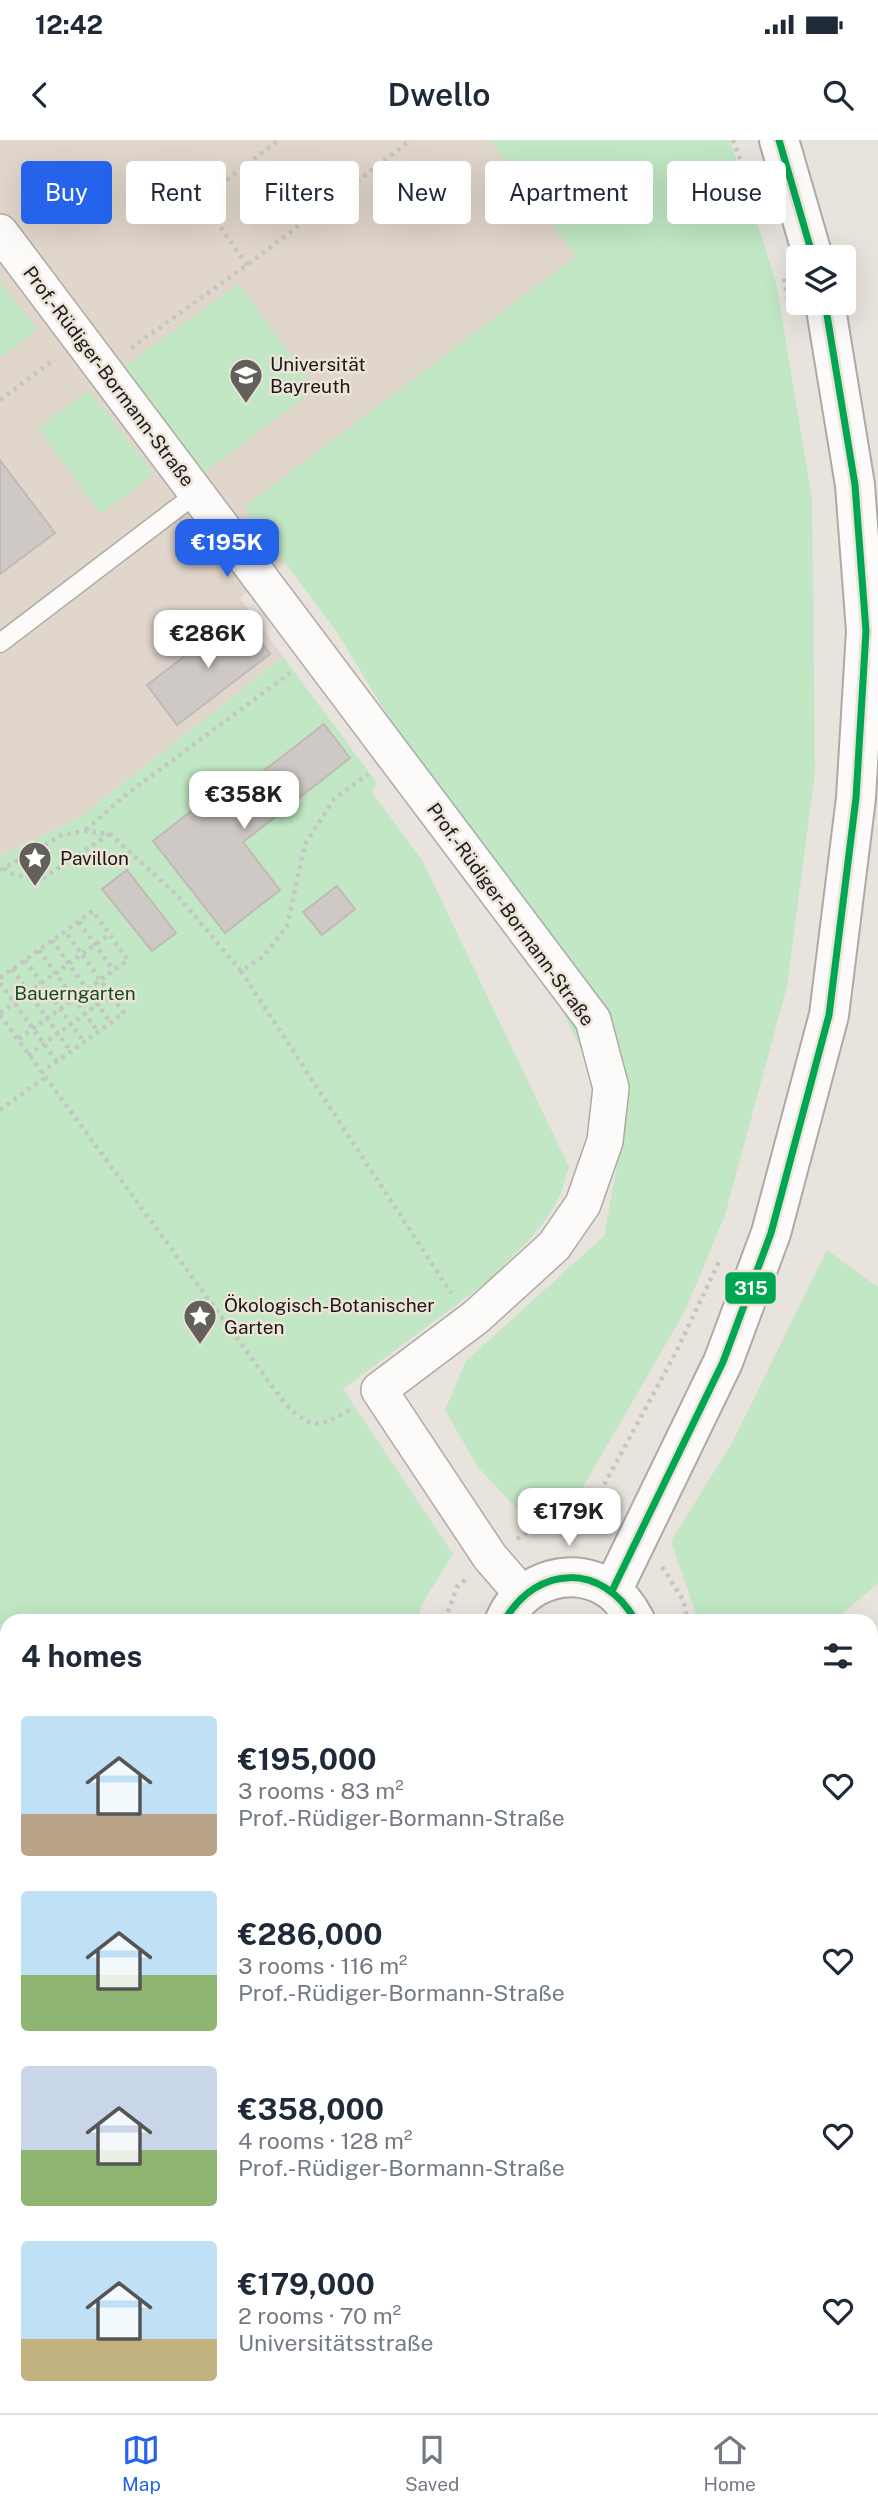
<!DOCTYPE html>
<html lang="en">
<head>
<meta charset="utf-8">
<style>
  body { margin:0; font-family:"Public Sans",sans-serif; background:#f6f6f7; color:#1f2937; height:100vh; display:flex; flex-direction:column; font-size:26px; white-space:nowrap }
  * { box-sizing:border-box; margin:0 }
  p { font-size:23px; color:#747a83 }
  .icon { flex:none; width:38px; height:38px; fill:none; stroke:currentColor; stroke-width:2; stroke-linecap:round; stroke-linejoin:round }
  .map { position:relative; flex:1; overflow:hidden }
  .sheet { position:absolute; left:0px; top:1474px; width:878px; height:800px; display:flex; flex-direction:column; background:#fff; border-radius:21px 21px 0 0; box-shadow:0 7px 28px #0002 }
  .sheet>* { flex:none }
  .guide { position:absolute; left:21px; top:21px; width:836px; height:63px; display:flex; gap:14px }
  .controls { position:absolute; left:786px; top:105px; display:grid; gap:14px }
  .controls a { display:grid; place-items:center; width:70px; height:70px; border-radius:7px; background:#fff; box-shadow:0 7px 28px #0002; font-size:35px }
  .price { position:absolute; translate:-50% -60px; padding:0 16px; border-radius:14px; background:#fff; color:#222; font-size:23px; line-height:46px; filter:drop-shadow(0 2px 4px #0008) }
  .price::after { content:''; position:absolute; left:50%; top:42px; width:21px; height:16px; margin-left:-10px; background:inherit; clip-path:polygon(0 0,100% 0,50% 100%) }
  .price.active { background:#2563eb; color:#fff }
  ul { padding:0; list-style:none }
  li { display:flex; align-items:center; gap:21px; height:175px; padding:0 21px }
  li span { display:grid; place-items:center; flex:none; width:196px; height:140px; border-radius:7px; color:#555 }
  li>.icon { margin-inline-start:auto }
  span .icon { width:84px; height:84px; fill:#fffc; stroke-width:1 }
  li b { font-size:30px }
  h2 { display:flex; justify-content:space-between; align-items:center; height:84px; padding:0 21px; font-size:30px }
  .pill { padding:0 24px; border-radius:7px; background:#fff; box-shadow:0 7px 28px #0002; font-size:24px; line-height:63px }
  .pill.active { background:#2563eb; color:#fff }
  .status { display:flex; justify-content:space-between; align-items:center; height:49px; padding:0 35px; background:#fff; direction:ltr }
  .status svg { height:19px; fill:currentColor }
  header { display:flex; justify-content:space-between; align-items:center; height:91px; padding:0 21px; background:#fff; font-size:32px; font-weight:600 }
  .dock { display:flex; justify-content:space-around; align-items:center; height:98px; border-top:2px solid #e0e1e3; background:#fff; font-size:19px; color:#747a83 }
  .dock a { display:grid; justify-items:center; gap:4px }
  .dock .active { color:#2563eb }
  .map>svg:first-child { display:block }
</style>
</head>
<body>
<div class="status"><b>12:42</b><svg viewBox="0 0 49 12"><path d="M0 12V9h3v3zM5 12V6h3v6zM10 12V3h3v9zM15 12V0h3v12zM26 1h20v11H26zM47 4h2v5h-2z"/></svg></div>
<header><svg class="icon" aria-label="back" viewBox="0 0 24 24"><path d="M15 5l-7 7 7 7"/></svg>Dwello<svg class="icon" aria-label="search" viewBox="0 0 24 24"><circle cx="10" cy="10" r="6"/><path d="M15 15l6 6"/></svg></header>
<div class="map">
<svg width="878" height="2273" viewBox="0 0 878 2273">
  <rect width="100%" height="100%" fill="#e8e3dd"/>
  <path fill="#e1d6cb" d="M0,0H715L745,71L240,458L283,517L81,677L0,716Z"/>
  <path fill="#c1e7c4" d="M490,0H730L776,142L812,359L815,632L787,846L725,1075L685,1171L572,1366L523,1375L477,1326L445,1270L466,1221L604,1096L623,994L534,814L336,491L244,367L576,116Z
    M0,141L37,190L0,218Z
    M238,144L316,249L199,336L120,230Z
    M88,250L154,334L101,374L38,288Z
    M283,517L377,643L372,652L423,722L569,1027L561,1053L548,1077L529,1100L487,1142L343,1249L453,1414L421,1466L419,1480H7V1980L0,1985V716L81,677Z
    M827,1110L878,1147V1443L835,1480H698L671,1401L732,1303Z
    M872,1904L878,1908V2219L872,2226Z
    M7,2082V2266H867L873,2273H0V2087Z"/>
  <path fill="#cec9c5" stroke="#bfbab6" stroke-width="2" d="M0,320L55,393L0,434Z
    M240,474L270,514L177,585L147,545Z
    M324,584L350,618L243,702L280,750L225,793L153,701L208,658L216,668Z
    M127,730L176,793L152,811L102,749Z
    M337,746L355,769L322,795L303,772Z
    M878,1565V1700L872,1691V1569Z"/>
  <g fill="none" stroke-linecap="round" stroke-linejoin="round">
    <defs>
      <path id="service" d="M0,503L197,353"/>
      <path id="minor" d="M0,92L593,880L611,948L605,1001L583,1064L554,1106L520,1137L476,1177L379,1250L490,1417L523,1455
        M872,1860L878,1866"/>
      <path id="secondary" d="M779,0L813,117
        M612,1451L723,1222L771,1093L829,875L856,658L866,491L855,345L825,163
        M505,1480C522,1440 575,1424 611,1450C622,1458 629,1469 635,1480
        M0,2047L7,2042"/>
    </defs>
    <use href="#service" stroke="#adaaa5" stroke-width="21"/>
    <use href="#minor" stroke="#adaaa5" stroke-width="38"/>
    <use href="#secondary" stroke="#adaaa5" stroke-width="42"/>
    <path stroke="#c5c5c3" stroke-width="4.5" stroke-dasharray="3.5 5" stroke-linecap="butt" d="M733,0L759,71
      M247,125L202,61L239,30L279,0
      M784,139L788,161
      M131,208L247,125L411,0
      M0,260L55,219
      M86,690L123,657L290,533
      M4,728L10,733L39,741L109,694
      M0,730L62,695L85,691L110,694L178,756L241,831L263,817L287,786L305,704L334,659L368,634
      M79,782L114,831
      M52,800L111,883
      M39,810L98,892
      M25,820L84,902
      M12,829L71,912
      M241,831L451,1153
      M0,838L93,771L128,820L17,900
      M0,843L57,922
      M0,873L110,794
      M0,875L286,1265C315,1291 319,1287 351,1269
      M28,915L111,855
      M41,933L124,873L65,791
      M0,970L44,938
      M584,1382L676,1212L719,1122
      M517,1399L536,1386L584,1382L604,1392
      M662,1427L684,1461L687,1480
      M445,1480L457,1447L466,1439
      M872,1819L878,1825
      M0,1996L7,1991"/>
    <use href="#service" stroke="#fcfbfa" stroke-width="18"/>
    <use href="#minor" stroke="#fcfbfa" stroke-width="35"/>
    <use href="#secondary" stroke="#fcfbfa" stroke-width="38"/>
    <defs>
      <path id="bus-1" d="M779,0L813,117
        M612,1451L723,1222L771,1093L829,875L856,658L866,491L855,345L825,163
        M505,1480C537,1424 603,1423 635,1480"/>
    </defs>
    <use href="#bus-1" stroke="#ece3d9" stroke-width="12"/>
    <use href="#bus-1" stroke="#00a651" stroke-width="7"/>
  </g>
  <defs>
    <symbol id="university-pin" viewBox="-11 -11 22 30"><path d="M0 17L-7.5 6A9.5 9.5 0 1 1 7.5 6Z" fill="#63605b" stroke="#ece3d9"/><path d="M0-5L7-2L0 1L-7-2ZM-4 1L0 2.5L4 1V4Q0 6-4 4Z" fill="#fff"/></symbol>
    <symbol id="sight-pin" viewBox="-11 -11 22 30"><path d="M0 17L-7.5 6A9.5 9.5 0 1 1 7.5 6Z" fill="#63605b" stroke="#ece3d9"/><path d="M0-6L1.8-2.2L6-1.7L2.9 1.2L3.7 5.4L0 3.3L-3.7 5.4L-2.9 1.2L-6-1.7L-1.8-2.2Z" fill="#fff"/></symbol>
  </defs>
  <g fill-rule="evenodd">
    <use href="#university-pin" x="227" y="216" width="38" height="52"/>
    <use href="#sight-pin" x="16" y="699" width="38" height="52"/>
    <use href="#sight-pin" x="181" y="1157" width="38" height="52"/>
  </g>
  <g text-anchor="middle" stroke-width="5" stroke-linejoin="round" paint-order="stroke">
    <g font-size="19" fill="#1c1915" stroke="#ece3d9" text-anchor="start">
      <text x="270" y="231">Universität<tspan x="270" dy="22">Bayreuth</tspan></text>
      <text x="60" y="725">Pavillon</text>
      <text x="224" y="1172">Ökologisch-Botanischer<tspan x="224" dy="22">Garten</tspan></text>
    </g>
    <g font-size="19" fill="#1c1915" stroke="#ece3d9">
      <text transform="translate(109 236) rotate(53)" y="7">Prof.-Rüdiger-Bormann-Straße</text>
      <text transform="translate(511 774) rotate(54)" y="7">Prof.-Rüdiger-Bormann-Straße</text>
    </g>
    <g font-size="19" fill="#154c25" stroke="#ece3d9">
      <text x="75" y="860">Bauerngarten</text>
    </g>
  </g>
  <rect stroke="#ece3d9" stroke-width="2.5" x="724" y="1131" width="53" height="34" rx="7" fill="#00a651"/>
  <g font-size="19" text-anchor="middle" font-weight="bold" fill="#fff">
    <text x="751" y="1155">315</text>
  </g>
</svg>
<div class="controls">
<a><svg class="icon" aria-label="layers" viewBox="0 0 24 24"><path d="M12 4l9 5-9 5-9-5zM3 14l9 5 9-5"/></svg></a>
</div>
<b class="price active" style="left:227px;top:439px">€195K</b>
<b class="price" style="left:208px;top:530px">€286K</b>
<b class="price" style="left:244px;top:691px">€358K</b>
<b class="price" style="left:569px;top:1408px">€179K</b>
<div class="guide">
<a class="pill active">Buy</a>
<a class="pill">Rent</a>
<a class="pill">Filters</a>
<a class="pill">New</a>
<a class="pill">Apartment</a>
<a class="pill">House</a>
</div>
<section class="sheet">
<h2>4 homes<svg class="icon" aria-label="filters" viewBox="0 0 24 24"><path d="M4 7h16M4 17h16"/><circle cx="9" cy="7" r="2"/><circle cx="15" cy="17" r="2"/></svg></h2>
<ul>
<li><span style="background:linear-gradient(#bfe0f5 70%,#b9a48a 0)"><svg class="icon" aria-label="home" viewBox="0 0 24 24"><path d="M3 11l9-7 9 7M6 9v11h12V9"/></svg></span><div><b>€195,000</b><p>3 rooms · 83 m²</p><p>Prof.-Rüdiger-Bormann-Straße</p></div><svg class="icon" aria-label="heart" viewBox="0 0 24 24"><path d="M12 20l-8-8c-3-5 5-10 8-4 3-6 11-1 8 4z"/></svg></li>
<li><span style="background:linear-gradient(#bfe0f5 60%,#8fb573 0)"><svg class="icon" aria-label="home" viewBox="0 0 24 24"><path d="M3 11l9-7 9 7M6 9v11h12V9"/></svg></span><div><b>€286,000</b><p>3 rooms · 116 m²</p><p>Prof.-Rüdiger-Bormann-Straße</p></div><svg class="icon" aria-label="heart" viewBox="0 0 24 24"><path d="M12 20l-8-8c-3-5 5-10 8-4 3-6 11-1 8 4z"/></svg></li>
<li><span style="background:linear-gradient(#c9d6e8 60%,#8fb573 0)"><svg class="icon" aria-label="home" viewBox="0 0 24 24"><path d="M3 11l9-7 9 7M6 9v11h12V9"/></svg></span><div><b>€358,000</b><p>4 rooms · 128 m²</p><p>Prof.-Rüdiger-Bormann-Straße</p></div><svg class="icon" aria-label="heart" viewBox="0 0 24 24"><path d="M12 20l-8-8c-3-5 5-10 8-4 3-6 11-1 8 4z"/></svg></li>
<li><span style="background:linear-gradient(#bfe0f5 70%,#c2b280 0)"><svg class="icon" aria-label="home" viewBox="0 0 24 24"><path d="M3 11l9-7 9 7M6 9v11h12V9"/></svg></span><div><b>€179,000</b><p>2 rooms · 70 m²</p><p>Universitätsstraße</p></div><svg class="icon" aria-label="heart" viewBox="0 0 24 24"><path d="M12 20l-8-8c-3-5 5-10 8-4 3-6 11-1 8 4z"/></svg></li>
</ul>
</section>
</div>
<nav class="dock">
<a class="active"><svg class="icon" aria-label="map" viewBox="0 0 24 24"><path d="M3 6l6-2 6 2 6-2v14l-6 2-6-2-6 2zM9 4v14M15 6v14"/></svg>Map</a>
<a><svg class="icon" aria-label="saved" viewBox="0 0 24 24"><path d="M7 4h10v16l-5-4-5 4z"/></svg>Saved</a>
<a><svg class="icon" aria-label="home" viewBox="0 0 24 24"><path d="M3 11l9-7 9 7M6 9v11h12V9"/></svg>Home</a>
</nav>
</body>
</html>
